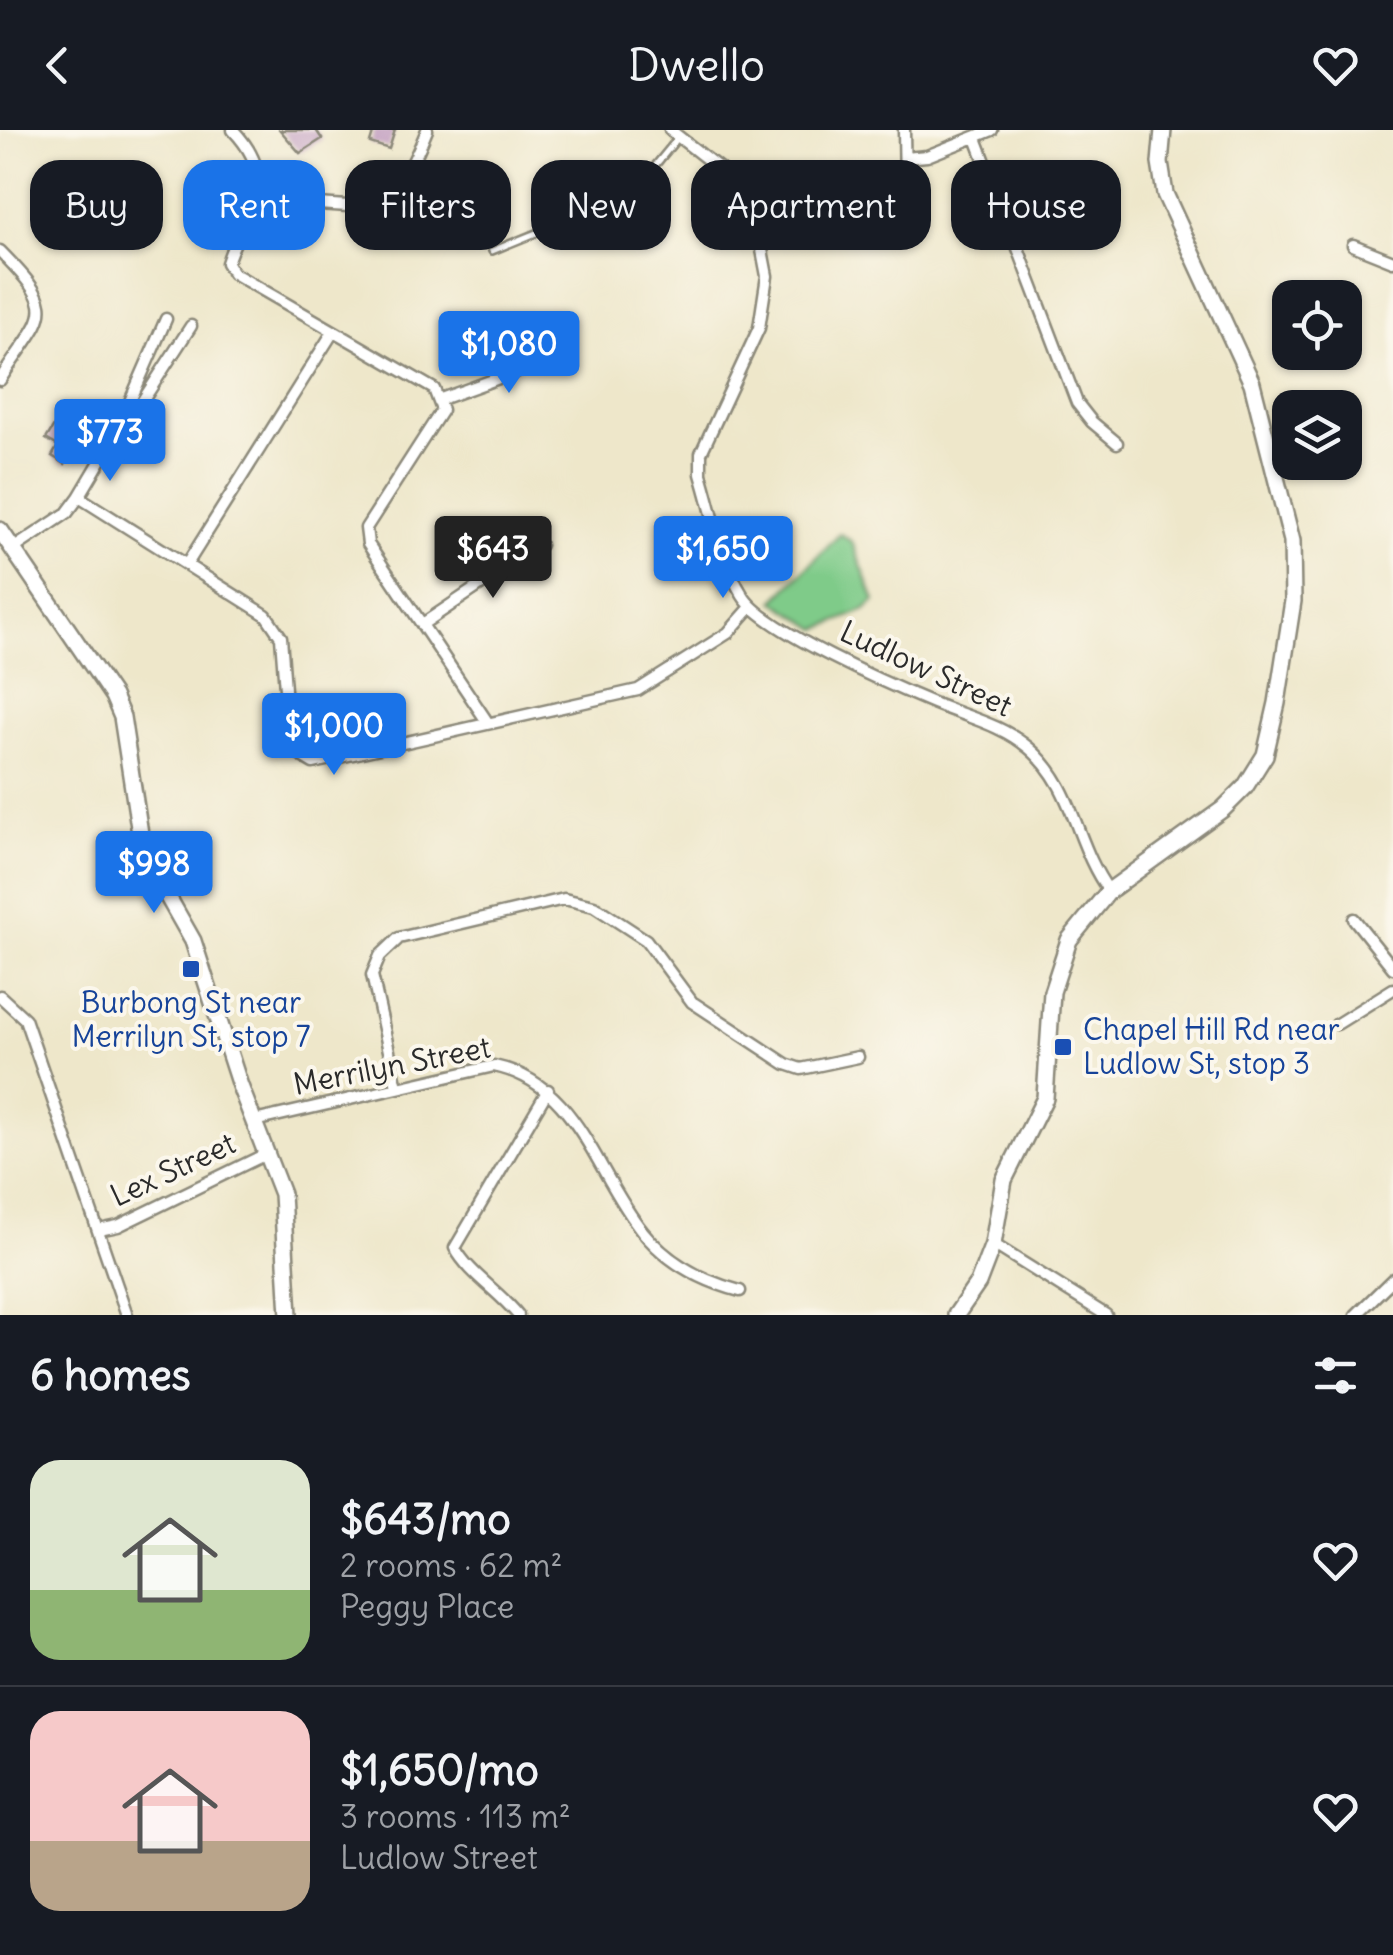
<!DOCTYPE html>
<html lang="en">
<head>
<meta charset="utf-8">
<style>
  body { margin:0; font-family:Delius,sans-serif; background:#20242c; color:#f1f3f6; height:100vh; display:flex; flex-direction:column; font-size:38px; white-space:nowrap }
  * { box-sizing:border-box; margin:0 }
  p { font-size:32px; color:#9ea1a6 }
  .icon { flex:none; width:55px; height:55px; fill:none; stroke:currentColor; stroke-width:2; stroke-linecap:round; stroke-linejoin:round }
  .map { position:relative; height:1185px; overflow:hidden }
  .side { display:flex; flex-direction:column; background:#171b24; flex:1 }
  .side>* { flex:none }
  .hud { position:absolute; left:30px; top:30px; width:1335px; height:90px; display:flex; gap:20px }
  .buttons { position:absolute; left:1272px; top:150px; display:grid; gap:20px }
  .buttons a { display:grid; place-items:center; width:90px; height:90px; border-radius:20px; background:#171b24; box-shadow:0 2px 8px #0004; font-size:50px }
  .price { position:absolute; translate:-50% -85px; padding:0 22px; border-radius:10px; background:#1a73e8; color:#fff; font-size:32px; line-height:65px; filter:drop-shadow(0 2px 5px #0008) }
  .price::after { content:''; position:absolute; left:50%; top:60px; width:30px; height:22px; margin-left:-15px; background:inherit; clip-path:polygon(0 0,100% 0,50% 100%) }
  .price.on { background:#222; color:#fff }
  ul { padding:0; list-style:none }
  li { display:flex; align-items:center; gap:30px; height:250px; padding:0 30px }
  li+li { border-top:2px solid #363941 }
  li span { display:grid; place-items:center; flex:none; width:280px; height:200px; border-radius:30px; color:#555 }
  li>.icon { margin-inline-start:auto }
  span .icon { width:120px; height:120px; fill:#fffc; stroke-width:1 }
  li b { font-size:42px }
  h2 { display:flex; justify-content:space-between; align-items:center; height:120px; padding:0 30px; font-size:42px }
  .chip { padding:0 35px; border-radius:30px; background:#171b24; box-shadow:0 2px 8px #0004; font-size:35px; line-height:90px }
  .chip.on { background:#1a73e8; color:#fff }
  header { display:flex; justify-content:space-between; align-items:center; height:130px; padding:0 30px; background:#171b24; font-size:45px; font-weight:600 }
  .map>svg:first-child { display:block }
</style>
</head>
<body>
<header><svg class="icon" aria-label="back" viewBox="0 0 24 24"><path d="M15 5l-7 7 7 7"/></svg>Dwello<svg class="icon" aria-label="heart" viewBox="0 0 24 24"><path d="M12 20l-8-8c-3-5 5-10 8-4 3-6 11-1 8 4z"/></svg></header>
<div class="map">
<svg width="1393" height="1185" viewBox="0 0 1393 1185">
  <rect width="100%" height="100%" fill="#fbf7ec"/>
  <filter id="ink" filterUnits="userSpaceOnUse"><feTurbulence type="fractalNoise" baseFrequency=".01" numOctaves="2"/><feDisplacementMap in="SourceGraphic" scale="20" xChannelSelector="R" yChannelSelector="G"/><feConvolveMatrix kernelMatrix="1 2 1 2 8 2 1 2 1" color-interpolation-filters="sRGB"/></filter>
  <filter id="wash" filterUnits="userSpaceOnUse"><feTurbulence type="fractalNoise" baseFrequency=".0048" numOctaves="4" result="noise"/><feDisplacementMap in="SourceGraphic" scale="40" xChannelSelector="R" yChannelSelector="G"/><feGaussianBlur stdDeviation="2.25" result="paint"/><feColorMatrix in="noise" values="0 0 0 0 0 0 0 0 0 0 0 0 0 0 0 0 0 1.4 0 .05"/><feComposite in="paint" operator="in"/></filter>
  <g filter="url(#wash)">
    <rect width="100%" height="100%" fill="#eee7ca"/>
    <path fill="#7fcb89" stroke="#557b5a" stroke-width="2.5" d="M840,404L852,412L875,471L866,480L818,499L774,471Z"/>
    <g id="blocks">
      <path fill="#c19dc0" d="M280,0H316L322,9L300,23Z
        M374,0H395L389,19L370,13Z
        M54,296L79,311L65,334L52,326L58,316L46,309Z"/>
    </g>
  </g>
  <g filter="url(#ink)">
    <use href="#blocks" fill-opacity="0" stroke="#8c897a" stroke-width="2.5"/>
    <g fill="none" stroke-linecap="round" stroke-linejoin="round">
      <defs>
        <path id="lane" d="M492,121L541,101L602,87L622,76L677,9"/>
        <path id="street" d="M233,0C283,53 244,79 227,133L233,143L434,259L442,280L366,398L368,414L488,593
          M670,0L725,43L754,78L767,146L759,198L701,323V344C713,383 721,431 743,466C763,500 892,556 933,573C966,587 1001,594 1029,618C1075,657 1075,715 1109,761
          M904,0L905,57
          M976,8L1077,273L1092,292L1117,313
          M905,28L927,26L992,0
          M257,70L363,77C399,70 414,32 427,0
          M1353,115L1393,131
          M0,121C63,185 44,181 0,250
          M441,269L562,225
          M118,309L191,196
          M79,367L114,308L166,189
          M13,419L67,383L79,367L266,485L281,507L289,612L298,624L313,633L638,560L728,503L751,477
          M187,434L333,202
          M424,493L540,415
          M1354,789L1393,838
          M0,866L25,889L127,1185
          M1337,894L1393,859
          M397,957L372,845L380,826L399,808L564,769L594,776L646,810L692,872L786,934L801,939L858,927
          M254,991L494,936C578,953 595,1043 643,1102C668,1133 702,1151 740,1161
          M99,1100L118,1096L268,1023
          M993,1114L1106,1185
          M518,1185C499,1161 469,1144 455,1118L548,960
          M1356,1185L1393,1149"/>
        <path id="secondary" d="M0,400L113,566L122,587L143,723L193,811L240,956L282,1064L289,1185
          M956,1185L978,1153L993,1114L1004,1050L1045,968L1052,862L1069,810L1109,761L1223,679L1245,657L1265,625L1277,573L1293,471L1292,411L1252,253L1165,64L1160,33L1163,0"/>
      </defs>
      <use href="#lane" stroke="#8c897a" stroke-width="10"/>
      <use href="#street" stroke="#8c897a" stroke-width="15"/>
      <use href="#secondary" stroke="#8c897a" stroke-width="20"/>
      <use href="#lane" stroke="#fff" stroke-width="5"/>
      <use href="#street" stroke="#fff" stroke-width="10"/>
      <use href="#secondary" stroke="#fff" stroke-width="15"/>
    </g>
  </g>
  <g fill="#1a4fb4" stroke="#fbf7ec" stroke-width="4">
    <rect x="181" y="829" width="20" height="20" rx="5"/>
    <rect x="1053" y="907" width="20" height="20" rx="5"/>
  </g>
  <g text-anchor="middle" stroke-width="8" stroke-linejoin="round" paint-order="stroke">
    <g font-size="30" fill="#2b2b2b" stroke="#fbf7ec">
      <text transform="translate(926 539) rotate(25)" y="10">Ludlow Street</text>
      <text transform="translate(392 936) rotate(-11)" y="10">Merrilyn Street</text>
      <text transform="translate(173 1040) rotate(-25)" y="10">Lex Street</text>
    </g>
    <g font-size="30" fill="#164399" stroke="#fbf7ec">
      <text x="191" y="883">Burbong St near<tspan x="191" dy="34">Merrilyn St, stop 7</tspan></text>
      <text x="1083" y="910" text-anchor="start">Chapel Hill Rd near<tspan x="1083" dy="34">Ludlow St, stop 3</tspan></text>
    </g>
  </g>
</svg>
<div class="buttons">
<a><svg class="icon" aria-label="locate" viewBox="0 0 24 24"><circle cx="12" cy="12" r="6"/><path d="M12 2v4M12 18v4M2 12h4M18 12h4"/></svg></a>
<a><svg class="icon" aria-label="layers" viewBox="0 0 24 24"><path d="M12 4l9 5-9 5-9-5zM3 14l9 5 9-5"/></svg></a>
</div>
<b class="price" style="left:509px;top:266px">$1,080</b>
<b class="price" style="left:110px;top:354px">$773</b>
<b class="price on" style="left:493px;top:471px">$643</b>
<b class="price" style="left:723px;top:471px">$1,650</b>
<b class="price" style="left:334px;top:648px">$1,000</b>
<b class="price" style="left:154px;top:786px">$998</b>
<div class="hud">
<a class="chip">Buy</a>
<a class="chip on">Rent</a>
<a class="chip">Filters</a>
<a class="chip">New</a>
<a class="chip">Apartment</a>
<a class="chip">House</a>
</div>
</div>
<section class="side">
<h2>6 homes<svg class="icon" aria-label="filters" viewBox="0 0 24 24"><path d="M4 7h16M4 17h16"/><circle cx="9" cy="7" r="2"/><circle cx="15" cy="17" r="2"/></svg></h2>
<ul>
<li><span style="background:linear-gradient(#dfe7d0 65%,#8fb573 0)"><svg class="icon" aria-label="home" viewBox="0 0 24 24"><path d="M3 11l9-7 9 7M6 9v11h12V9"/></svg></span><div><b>$643/mo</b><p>2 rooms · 62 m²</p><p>Peggy Place</p></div><svg class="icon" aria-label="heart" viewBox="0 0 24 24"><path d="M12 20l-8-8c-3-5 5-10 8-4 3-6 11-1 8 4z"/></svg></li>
<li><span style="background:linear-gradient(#f6c9c9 65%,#b9a48a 0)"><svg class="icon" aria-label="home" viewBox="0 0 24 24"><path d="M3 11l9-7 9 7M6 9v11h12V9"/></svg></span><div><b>$1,650/mo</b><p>3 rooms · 113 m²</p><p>Ludlow Street</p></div><svg class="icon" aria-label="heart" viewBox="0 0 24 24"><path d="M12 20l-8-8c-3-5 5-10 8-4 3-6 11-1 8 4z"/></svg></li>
</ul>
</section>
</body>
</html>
